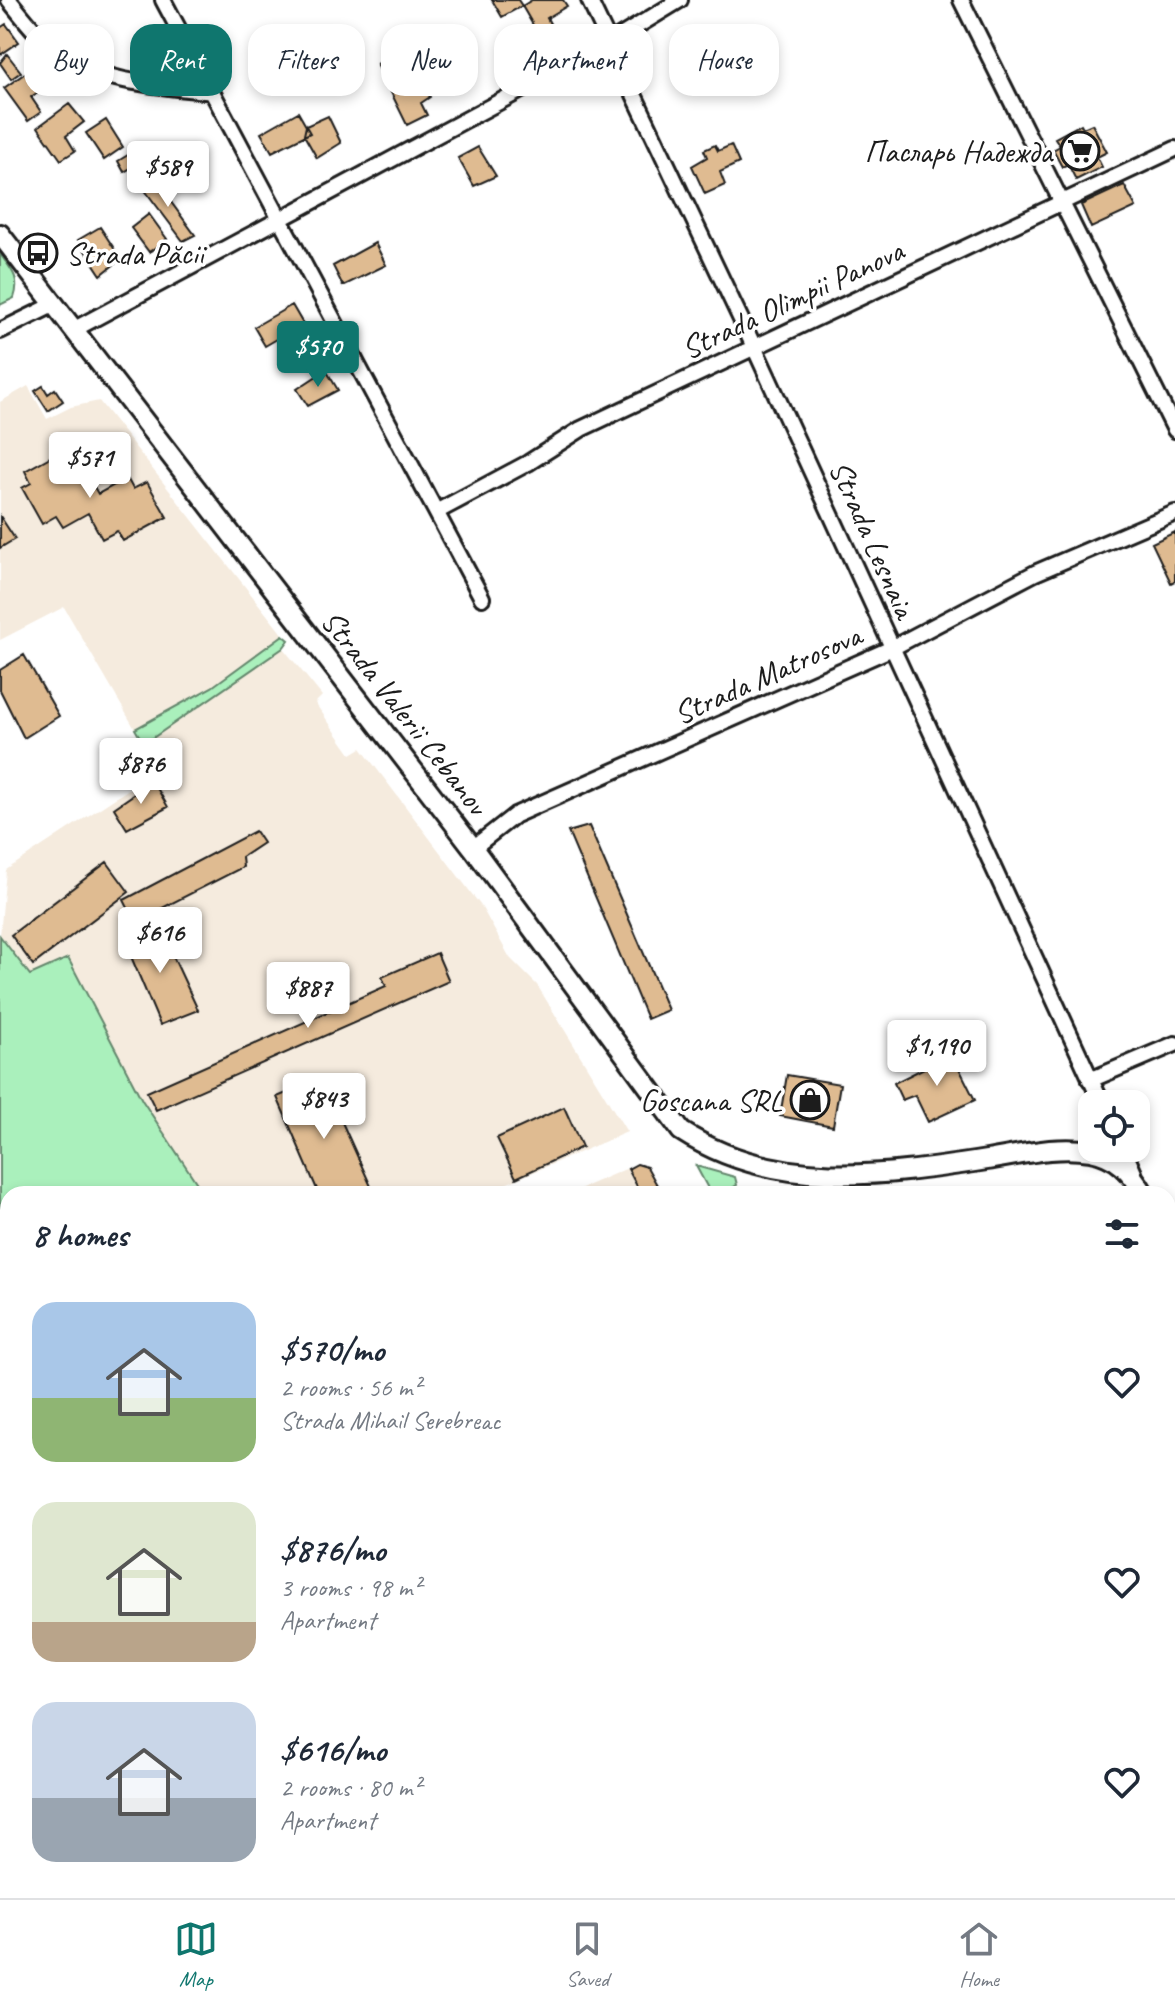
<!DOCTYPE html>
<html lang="en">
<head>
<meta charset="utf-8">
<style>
  body { margin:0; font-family:Caveat,sans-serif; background:#f6f6f7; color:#1f2937; height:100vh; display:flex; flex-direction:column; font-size:30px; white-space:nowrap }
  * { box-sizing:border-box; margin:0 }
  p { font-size:26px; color:#747a83 }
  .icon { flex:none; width:44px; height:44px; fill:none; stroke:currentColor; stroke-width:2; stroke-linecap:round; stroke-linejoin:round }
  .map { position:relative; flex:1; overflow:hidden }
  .panel { position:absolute; left:0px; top:1186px; width:1176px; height:712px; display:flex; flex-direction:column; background:#fff; border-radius:24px 24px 0 0; box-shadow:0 4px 12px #0003 }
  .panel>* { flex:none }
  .banner { position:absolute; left:24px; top:24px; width:1128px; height:72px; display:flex; gap:16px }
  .fabs { position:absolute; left:1078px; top:1090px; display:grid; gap:16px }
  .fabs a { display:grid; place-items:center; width:72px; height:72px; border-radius:16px; background:#fff; box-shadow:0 4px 12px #0003; font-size:40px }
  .price { position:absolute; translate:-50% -68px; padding:0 18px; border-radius:8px; background:#fff; color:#222; font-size:26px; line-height:52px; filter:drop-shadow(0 2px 4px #0008) }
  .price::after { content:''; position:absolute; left:50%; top:48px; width:24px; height:18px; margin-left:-12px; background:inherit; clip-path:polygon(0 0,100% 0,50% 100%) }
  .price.active { background:#0f766e; color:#fff }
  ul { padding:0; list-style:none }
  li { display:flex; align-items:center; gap:24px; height:200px; padding:0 32px }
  li span { display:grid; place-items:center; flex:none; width:224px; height:160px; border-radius:24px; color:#555 }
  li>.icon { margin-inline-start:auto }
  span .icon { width:96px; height:96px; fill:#fffc; stroke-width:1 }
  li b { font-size:34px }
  h2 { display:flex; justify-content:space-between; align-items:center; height:96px; padding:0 32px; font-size:34px }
  .chip { padding:0 28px; border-radius:24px; background:#fff; box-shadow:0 4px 12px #0003; font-size:28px; line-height:72px }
  .chip.active { background:#0f766e; color:#fff }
  .menu { display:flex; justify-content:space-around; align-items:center; height:112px; border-top:2px solid #e0e1e3; background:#fff; font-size:22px; color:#747a83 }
  .menu a { display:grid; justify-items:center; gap:4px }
  .menu .active { color:#0f766e }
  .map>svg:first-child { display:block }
</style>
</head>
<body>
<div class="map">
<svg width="1175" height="1898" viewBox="0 0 1175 1898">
  <rect width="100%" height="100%" fill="#fff"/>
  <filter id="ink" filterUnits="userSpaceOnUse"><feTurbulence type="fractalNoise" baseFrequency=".0125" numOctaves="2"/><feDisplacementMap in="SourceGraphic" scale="16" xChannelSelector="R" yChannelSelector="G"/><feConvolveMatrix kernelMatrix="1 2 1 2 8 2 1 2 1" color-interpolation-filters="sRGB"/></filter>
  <g filter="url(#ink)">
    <path fill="#f5ebde" d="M28,386L47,419L71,407L99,401L283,635L212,687L135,729L64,607L0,640V402Z
      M283,648L322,696L315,703L351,754L361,748L481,906L510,958L537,985L627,1132L482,1194H204L142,1100L68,958L30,975L0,936L6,870L138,783L124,757Z
      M637,1164L647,1167L662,1194H568Z"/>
    <path fill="#aaf0bc" stroke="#63866c" stroke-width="2" d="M0,254C11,269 21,278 14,298L0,305Z
      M283,635L289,640L283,648L144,744L135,729L212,687Z
      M0,936L30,975L68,958L142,1100L204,1194H8V1602L0,1606Z
      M696,1166L735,1177L737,1185L722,1194H711Z"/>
    <path fill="#dfbb91" stroke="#1c1c1c" stroke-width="2" d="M492,0H518L522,6L502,17Z
      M532,0H563L567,6L547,18L553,29L540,37L522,6Z
      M6,24L19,42L0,55V28Z
      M7,54L21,72L11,79L0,63Z
      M390,58L401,82L418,73L430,97L421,103L427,115L407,125L377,64Z
      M37,65L50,84L31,97L41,112L28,121L4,88Z
      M69,104L84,122L66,136L75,151L61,160L38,127Z
      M298,112L310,133L272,152L261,133Z
      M328,116L341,143L317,158L304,135L306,126Z
      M106,120L123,147L104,160L86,133Z
      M1081,124L1083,128L1092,124L1107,152L1097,157L1102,167L1076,180L1068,164L1062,167L1053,150L1060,146L1055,138Z
      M715,145L718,151L731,145L739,163L720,172L725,185L705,194L692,166L707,157L704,150Z
      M143,146L149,157L124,172L118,161Z
      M478,147L496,176L474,186L458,158Z
      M151,177L154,179L195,235L183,241L141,185Z
      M1124,185L1136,207L1091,228L1081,205Z
      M149,214L167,239L149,252L131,228Z
      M100,227L121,259L101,275L78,240Z
      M375,243L386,265L343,286L333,266Z
      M292,305L303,324L265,346L254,327Z
      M326,370L338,390L308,406L297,389Z
      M43,386L48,394L55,389L63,401L48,411L35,391Z
      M59,452L67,467L79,460L98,494L127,478L133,489L147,482L167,517L123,541L117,531L102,539L88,513L63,527L56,516L42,524L22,488L31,483L25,471Z
      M0,516L15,539L0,548Z
      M1175,532V581L1171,583L1152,543Z
      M24,655L59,716L24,738L0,690V670Z
      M153,781L168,807L127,829L114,808Z
      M589,826L668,1010L647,1019L568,832Z
      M255,831L263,843L242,857L243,867L135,922L124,900Z
      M107,862L129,892L33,965L11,935Z
      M158,924L198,1010L160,1025L124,940Z
      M437,953L449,981L156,1110L147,1092L386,986L382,977Z
      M952,1054L975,1100L928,1122L915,1095L902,1100L894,1083Z
      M787,1075L840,1084L833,1126L780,1116Z
      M322,1078L374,1193L319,1194L277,1097Z
      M564,1107L582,1147L516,1178L497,1138Z
      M637,1164L647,1167L662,1194H641L628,1169Z"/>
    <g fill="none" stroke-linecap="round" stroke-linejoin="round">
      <defs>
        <path id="minor" d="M9,0C25,20 44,45 66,58C107,84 166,86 212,92
          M163,0L482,598
          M589,0L755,349L1102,1104
          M961,0L1175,430
          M73,330L611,42L680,0
          M0,331L53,305
          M438,511L528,463L581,429L1175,149
          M473,848L515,815L890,649L1035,573L1175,513
          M1090,1080L1175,1044
          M1123,1148L1134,1173"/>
        <path id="tertiary" d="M0,234L473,848L681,1131C775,1192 882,1176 987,1160C1020,1155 1056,1145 1090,1151C1117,1156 1131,1171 1144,1194
          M1168,1243L1175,1258"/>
      </defs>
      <use href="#minor" stroke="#1c1c1c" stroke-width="20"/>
      <use href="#tertiary" stroke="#1c1c1c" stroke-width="24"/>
      <use href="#minor" stroke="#fff" stroke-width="14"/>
      <use href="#tertiary" stroke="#fff" stroke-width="18"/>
    </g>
  </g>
  <defs>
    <symbol id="supermarket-ring" viewBox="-11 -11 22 22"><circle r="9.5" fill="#fff" stroke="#1c1c1c" stroke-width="1.5"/><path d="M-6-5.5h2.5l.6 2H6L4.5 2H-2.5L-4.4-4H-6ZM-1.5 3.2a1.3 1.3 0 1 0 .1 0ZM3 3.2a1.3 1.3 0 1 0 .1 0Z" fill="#1c1c1c"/></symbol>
    <symbol id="bus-ring" viewBox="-11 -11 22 22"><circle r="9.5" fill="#fff" stroke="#1c1c1c" stroke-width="1.5"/><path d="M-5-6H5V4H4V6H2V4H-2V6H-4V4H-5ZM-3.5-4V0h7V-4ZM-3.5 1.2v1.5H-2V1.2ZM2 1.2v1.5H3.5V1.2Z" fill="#1c1c1c"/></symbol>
    <symbol id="shop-ring" viewBox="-11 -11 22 22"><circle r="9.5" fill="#fff" stroke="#1c1c1c" stroke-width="1.5"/><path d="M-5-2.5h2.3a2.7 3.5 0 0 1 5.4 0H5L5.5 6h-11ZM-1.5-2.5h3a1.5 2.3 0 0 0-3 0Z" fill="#1c1c1c"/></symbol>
  </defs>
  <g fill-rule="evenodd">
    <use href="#supermarket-ring" x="1058" y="129" width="44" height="44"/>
    <use href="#bus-ring" x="16" y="231" width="44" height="44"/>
    <use href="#shop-ring" x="788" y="1078" width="44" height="44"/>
  </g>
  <g text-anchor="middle" stroke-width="7" stroke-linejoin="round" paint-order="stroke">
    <g font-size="32" fill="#1c1c1c" stroke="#fff" text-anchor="end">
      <text x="1052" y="162">Пасларь Надежда</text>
      <text x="66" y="264" text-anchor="start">Strada Păcii</text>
      <text x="782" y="1111">Goscana SRL</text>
    </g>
    <g font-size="32" fill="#1c1c1c" stroke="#fff">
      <text transform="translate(792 299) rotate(-25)" y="11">Strada Olimpii Panova</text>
      <text transform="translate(873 539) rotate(66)" y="11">Strada Lesnaia</text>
      <text transform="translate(767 674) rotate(-24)" y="11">Strada Matrosova</text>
      <text transform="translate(405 712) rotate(52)" y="11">Strada Valerii Cebanov</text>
    </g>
  </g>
</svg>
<div class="fabs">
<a><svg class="icon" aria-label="locate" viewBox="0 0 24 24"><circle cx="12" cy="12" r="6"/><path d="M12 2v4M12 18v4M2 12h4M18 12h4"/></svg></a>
</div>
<b class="price" style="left:168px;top:209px">$589</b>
<b class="price active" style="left:318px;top:389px">$570</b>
<b class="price" style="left:90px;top:500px">$571</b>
<b class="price" style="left:141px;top:806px">$876</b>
<b class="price" style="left:160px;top:975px">$616</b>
<b class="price" style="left:308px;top:1030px">$887</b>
<b class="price" style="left:937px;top:1088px">$1,190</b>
<b class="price" style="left:324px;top:1141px">$843</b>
<div class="banner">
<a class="chip">Buy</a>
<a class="chip active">Rent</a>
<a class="chip">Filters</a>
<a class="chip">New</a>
<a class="chip">Apartment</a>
<a class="chip">House</a>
</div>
<section class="panel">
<h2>8 homes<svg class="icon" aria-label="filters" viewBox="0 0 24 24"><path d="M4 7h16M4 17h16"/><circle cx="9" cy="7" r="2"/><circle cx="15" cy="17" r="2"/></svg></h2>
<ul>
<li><span style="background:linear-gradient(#a9c7e8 60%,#8fb573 0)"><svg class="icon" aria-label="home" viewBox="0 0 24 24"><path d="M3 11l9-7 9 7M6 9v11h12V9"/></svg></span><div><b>$570/mo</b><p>2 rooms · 56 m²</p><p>Strada Mihail Serebreac</p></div><svg class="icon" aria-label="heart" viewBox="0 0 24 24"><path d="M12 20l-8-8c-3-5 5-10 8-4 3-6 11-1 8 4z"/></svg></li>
<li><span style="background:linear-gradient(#dfe7d0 75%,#b9a48a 0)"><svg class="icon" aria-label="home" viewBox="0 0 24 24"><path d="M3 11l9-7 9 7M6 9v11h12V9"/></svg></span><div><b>$876/mo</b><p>3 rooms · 98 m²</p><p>Apartment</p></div><svg class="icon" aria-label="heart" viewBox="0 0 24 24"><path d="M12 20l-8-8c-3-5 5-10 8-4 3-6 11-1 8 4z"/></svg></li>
<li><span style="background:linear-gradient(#c9d6e8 60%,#9aa5b1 0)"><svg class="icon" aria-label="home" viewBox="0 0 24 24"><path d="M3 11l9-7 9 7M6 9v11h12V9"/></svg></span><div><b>$616/mo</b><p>2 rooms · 80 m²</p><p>Apartment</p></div><svg class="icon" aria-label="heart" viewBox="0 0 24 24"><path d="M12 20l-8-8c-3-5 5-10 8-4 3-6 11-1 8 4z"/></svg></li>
</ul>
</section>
</div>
<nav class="menu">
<a class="active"><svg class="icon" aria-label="map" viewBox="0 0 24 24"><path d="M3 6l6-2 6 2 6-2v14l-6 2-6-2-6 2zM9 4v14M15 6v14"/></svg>Map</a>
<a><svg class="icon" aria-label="saved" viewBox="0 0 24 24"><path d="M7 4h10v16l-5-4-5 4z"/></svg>Saved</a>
<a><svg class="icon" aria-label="home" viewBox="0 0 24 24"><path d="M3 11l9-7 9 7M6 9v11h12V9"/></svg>Home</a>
</nav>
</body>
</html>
